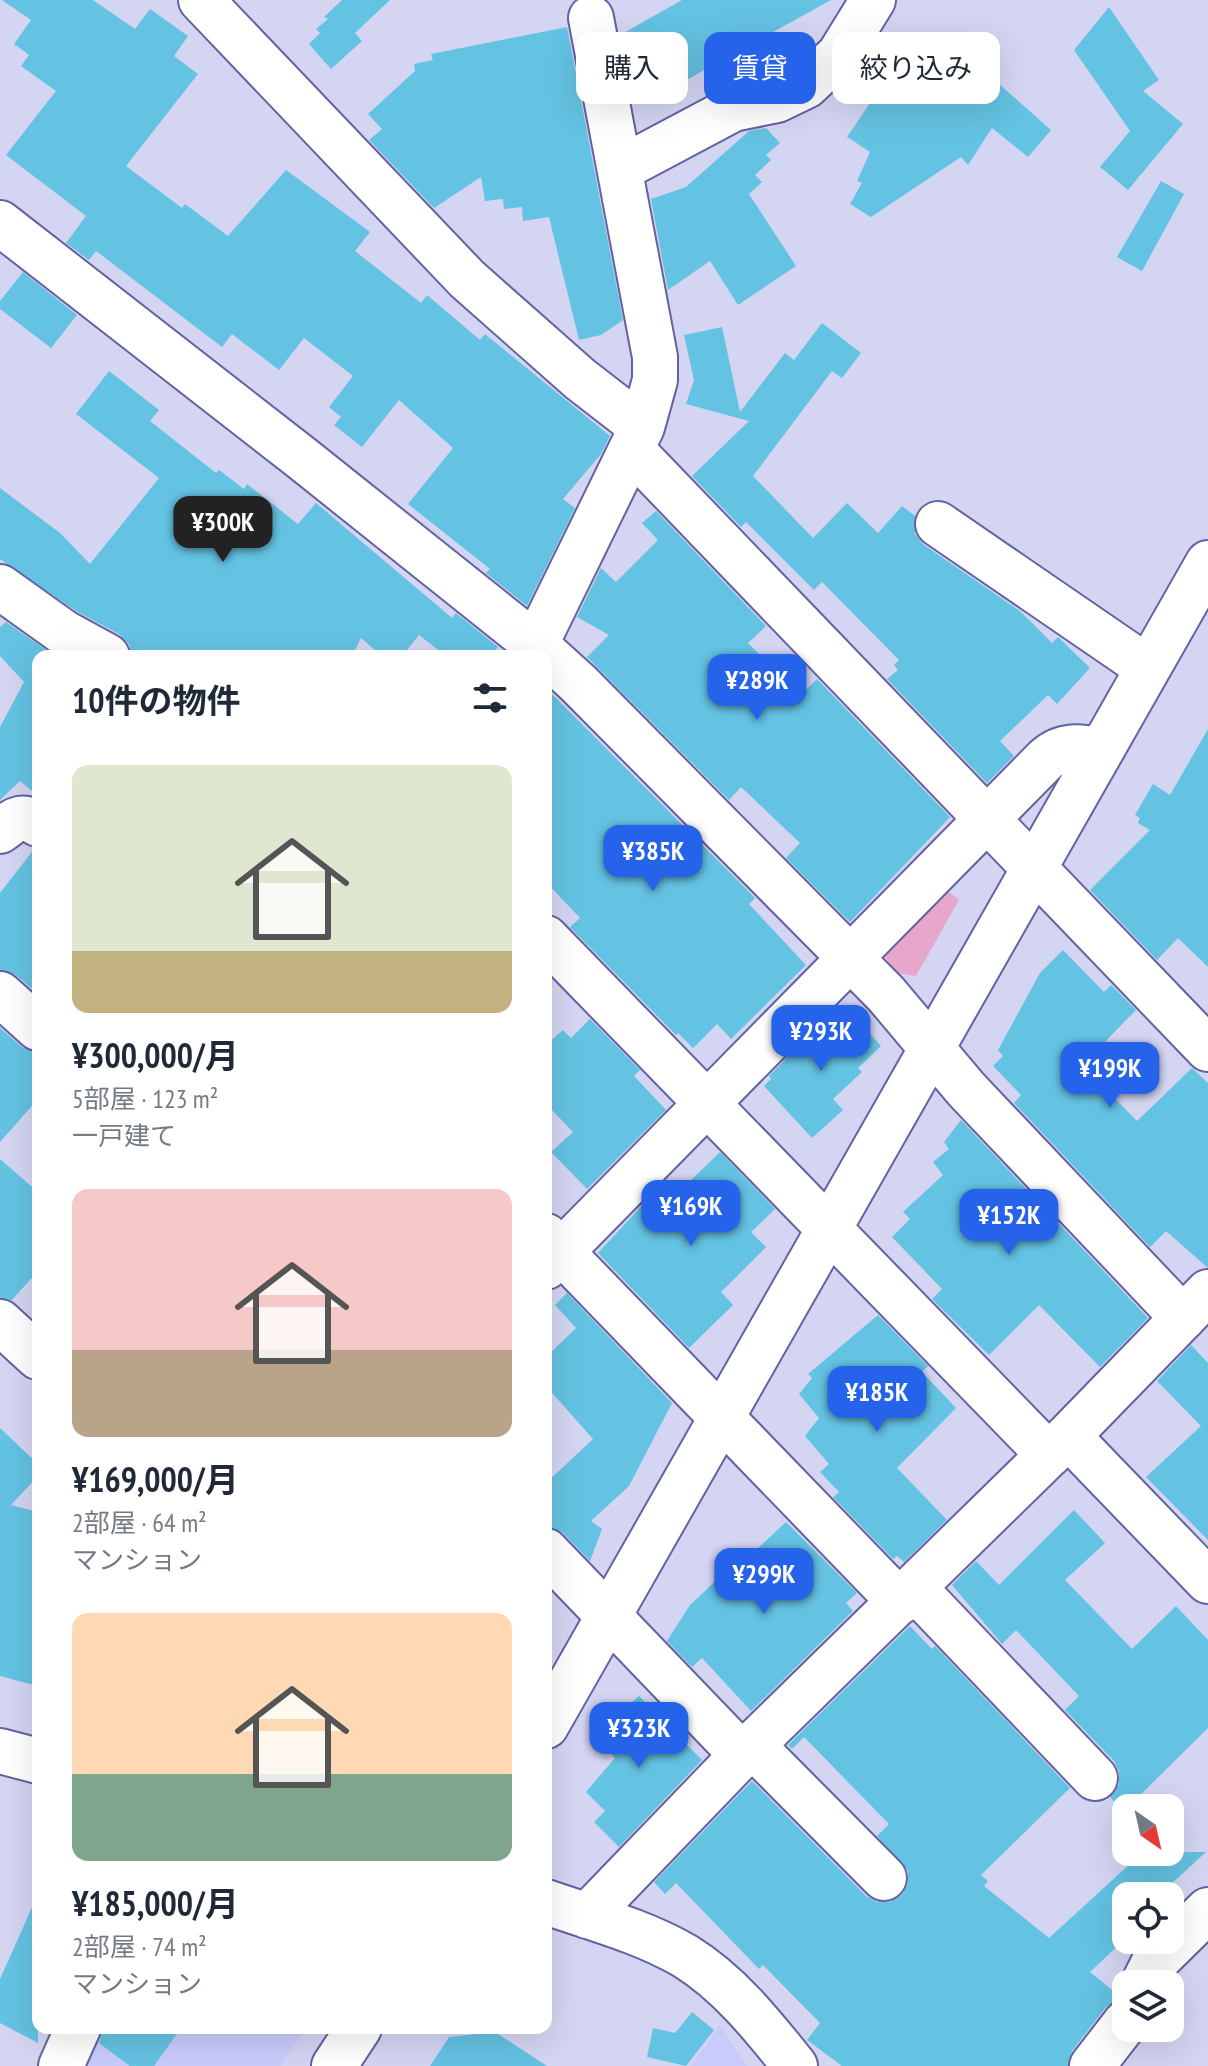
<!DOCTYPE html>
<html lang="ja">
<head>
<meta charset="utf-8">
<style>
  body { margin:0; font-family:"PT Sans Narrow","Noto Sans JP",sans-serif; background:#f6f6f7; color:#1f2937; height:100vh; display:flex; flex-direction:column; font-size:30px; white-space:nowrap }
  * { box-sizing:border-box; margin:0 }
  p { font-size:26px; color:#747a83 }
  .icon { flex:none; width:44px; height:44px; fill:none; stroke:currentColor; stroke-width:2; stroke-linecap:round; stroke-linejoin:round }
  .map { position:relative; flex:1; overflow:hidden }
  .side { position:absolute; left:32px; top:650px; width:520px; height:1384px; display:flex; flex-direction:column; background:#fff; border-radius:16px; box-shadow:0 8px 32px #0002 }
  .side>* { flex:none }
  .banner { position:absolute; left:576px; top:32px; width:512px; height:72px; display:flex; gap:16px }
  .needle { width:52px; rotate:146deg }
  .fabs { position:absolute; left:1112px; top:1794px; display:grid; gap:16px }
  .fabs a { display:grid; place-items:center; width:72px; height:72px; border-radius:16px; background:#fff; box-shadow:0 8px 32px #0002; font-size:40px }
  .price { position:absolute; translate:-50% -68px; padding:0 18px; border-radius:16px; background:#2563eb; color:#fff; font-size:26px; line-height:52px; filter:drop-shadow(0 2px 4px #0008) }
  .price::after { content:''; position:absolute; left:50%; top:48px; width:24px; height:18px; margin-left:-12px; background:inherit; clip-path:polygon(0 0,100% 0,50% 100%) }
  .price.on { background:#222; color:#fff }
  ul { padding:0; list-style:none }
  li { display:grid; align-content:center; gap:16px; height:424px; padding:0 40px }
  li span { display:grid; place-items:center; height:248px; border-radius:16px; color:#555 }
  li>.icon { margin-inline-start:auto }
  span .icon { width:144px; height:144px; fill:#fffc; stroke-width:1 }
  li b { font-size:34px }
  h2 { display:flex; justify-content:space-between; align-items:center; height:96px; padding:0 40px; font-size:34px }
  .tag { padding:0 28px; border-radius:16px; background:#fff; box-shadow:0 8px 32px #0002; font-size:28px; line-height:72px }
  .tag.on { background:#2563eb; color:#fff }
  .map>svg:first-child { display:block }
</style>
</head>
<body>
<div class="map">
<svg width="1208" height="2066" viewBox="0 0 1208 2066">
  <rect width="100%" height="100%" fill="#d4d5f2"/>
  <path fill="#c9cbfb" d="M720,2025L747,2066H691Z
    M87,2028H306L281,2066H84Z"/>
  <path fill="#e7a7cd" d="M945,889L959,900L916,976L896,973L883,954Z"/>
  <path fill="#64c2e2" d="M2,0H93L135,29L150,9L188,36L174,56L198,74L126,166L182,208L185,204L228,236L286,170L370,232L355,251L421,303L427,295L480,340L485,334L610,436L601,454L563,499L575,508L527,606L486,573L490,569L408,504L453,448L399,400L362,447L334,425L341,417L329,407L353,376L304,338L279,370L232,334L222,347L96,251L89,260L66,243L86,216L6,155L56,91L21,66L29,55L14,44L31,20Z
    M342,0H390L355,33L362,41L331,69L309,44L320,33L316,29L328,19L324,17Z
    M682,0H831L654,98L620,35Z
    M1109,7L1159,80L1143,91L1183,124L1128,190L1100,167L1130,131L1074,50Z
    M567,27L623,320L601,335L579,340L549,217L523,221L522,207L504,209L503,199L485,201L481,177L434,208L369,140L382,129L368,114L415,71L414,64L433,60L431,54Z
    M871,50L940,95L971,59L1051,130L1028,157L992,128L968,165L961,157L871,217L850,204L862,183L857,181L870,152L847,137L874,97L849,80Z
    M766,128L780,143L766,155L771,160L755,175L762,182L749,194L796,266L738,305L710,261L668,290L651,199L686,187L749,131Z
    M1161,181L1184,194L1142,271L1117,257Z
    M23,272L77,315L51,348L0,309V301Z
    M822,323L861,353L842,378L832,371L753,476L813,538L847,503L878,533L902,506L915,516V534L924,545L1020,611L1052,643L1058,637L1090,668L1057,704L1048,695L1000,741L1014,756L987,783L887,679L898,670L894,665L899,660L822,582L814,590L746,522L741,527L692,476L749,421L686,404L694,380L684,335L722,327L740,412L785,353L794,360Z
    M109,371L159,410L150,421L216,473L219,470L244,489L247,484L298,524L316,503L452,618L456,613L498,647L490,656H446L419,635L402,656H382L361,638L352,656H132L129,644L119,634L76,611L0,559V488L60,533L90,564L159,478L76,414Z
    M656,511L766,626L748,643L800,696L817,679L950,817L850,922L786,858L800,843L741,787L729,800L587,657L609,635L577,617L601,568L616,582L658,540L642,523Z
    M6,622L55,656H38V796L20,781L0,800V727L24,682L0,656V627Z
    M551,693L755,898L749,904L806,965L731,1039L717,1024L693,1048L678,1033L676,1035L570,927L580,918L546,882V698Z
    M1208,729V967L1178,938L1157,960L1090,890L1150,830L1138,823L1140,818L1135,815L1153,784L1170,795Z
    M35,848L38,849V994L16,975L0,970V893Z
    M1063,950L1104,992L1111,985L1136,1010L1082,1065L1137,1121L1192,1068L1208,1083V1268L1166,1231L1150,1247L1014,1103L1021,1095L993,1066L1003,1056L998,1050L1040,973Z
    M852,1014L881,1046L858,1068L862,1072L833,1099L843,1110L812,1138L764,1086L771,1079L769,1076L806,1038L810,1043L832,1022L838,1028Z
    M590,1019L640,1070L634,1076L666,1110L587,1189L551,1152L573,1132L546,1104V1045L563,1030L571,1038Z
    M0,1028L22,1047L38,1052V1099L0,1142Z
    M961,1120L1148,1318L1100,1367L1039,1305L989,1355L932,1299L942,1289L892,1237L910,1219L903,1212L943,1175L933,1162L949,1149L944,1142Z
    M720,1152L775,1209L751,1232L766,1247L721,1292L733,1305L689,1348L598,1253L649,1198L660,1210Z
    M0,1159L38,1192V1271L11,1301L0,1298Z
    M567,1293L672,1403L629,1486L591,1521L602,1529L590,1561L563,1533L546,1527V1483L593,1439L546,1386V1357L576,1328L555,1305Z
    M878,1315L928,1366L922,1372L956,1408L897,1468L947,1520L904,1562L897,1556L893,1559L833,1497L839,1492L820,1472L829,1464L805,1436L819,1418L799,1394L812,1378L808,1374Z
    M1191,1345L1208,1363V1540L1146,1477L1201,1426L1157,1381Z
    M0,1428L38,1464V1476L11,1505L38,1512V1686L0,1676Z
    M1074,1510L1105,1543L1065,1580L1132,1649L1176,1606L1208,1640V1728L1124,1811L1110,1797L1119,1784V1771L1114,1761L1065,1710L1079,1696L1016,1630L1002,1644L952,1585L976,1561L999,1585Z
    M786,1522L857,1593L846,1603L853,1611L751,1711L702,1658L692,1667L667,1641L690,1605L741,1557L744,1561Z
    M910,1626L932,1649L935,1646L1070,1788L981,1875L988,1881L984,1886L1049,1938L1143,1852H1206L1158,1896H1126V1938L1090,1972L1122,1998L1106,2007L1072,2051L1068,2066H842L807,2040L820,2023L763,1965L759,1969L676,1883L665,1894L654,1882L752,1781L866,1896L877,1902H890L902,1895L908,1884V1871L877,1836L889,1824L804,1737L792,1749L788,1745Z
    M639,1696L702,1760L619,1847L594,1822L605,1811L586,1792L615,1758L603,1746L614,1736L605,1727Z
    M38,1894V2043L0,2023V1979Z
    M692,2012L714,2030L686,2066L647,2057L653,2028L675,2033Z
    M103,2028H181L154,2066H130L99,2043Z
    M495,2032L547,2066H430L449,2037Z"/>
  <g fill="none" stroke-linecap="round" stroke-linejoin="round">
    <defs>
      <path id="minor" d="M201,0L467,279L580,379L642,427L530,656
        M591,18L655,357V380L642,427
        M622,168L733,109L777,100L806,86L839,55L873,0
        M0,223L303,459L536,645L578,683L886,994L966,1089L1183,1318
        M632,450L1208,1049
        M938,524L1148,668
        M0,587L63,632L107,656
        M0,831C15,820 21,813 38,824
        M546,938L1049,1455
        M0,994L38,1028
        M546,1236L900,1602
        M546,1267L1046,759C1063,744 1080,746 1101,751
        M0,1322L38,1357
        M1068,1436L1208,1581
        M546,1551L742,1755
        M914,1588L1095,1778
        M546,1726L1208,563
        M752,1745L884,1878
        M0,1751L38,1761
        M546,1902C592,1918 642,1931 685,1956C729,1983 763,2026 795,2066
        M587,1916L742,1755L1068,1436L1208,1292
        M1143,1984L1153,1964L1208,1910
        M61,2066L78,2028
        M334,2066L359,2028
        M1092,2066L1126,2022"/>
    </defs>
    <use href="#minor" stroke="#6362a2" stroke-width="48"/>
    <use href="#minor" stroke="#fff" stroke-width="44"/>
  </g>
</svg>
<div class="fabs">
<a><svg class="needle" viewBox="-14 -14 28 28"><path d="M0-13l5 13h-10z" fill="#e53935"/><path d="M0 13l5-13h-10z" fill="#747a83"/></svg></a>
<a><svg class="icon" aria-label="locate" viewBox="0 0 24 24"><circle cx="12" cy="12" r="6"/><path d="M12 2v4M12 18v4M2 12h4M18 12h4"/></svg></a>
<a><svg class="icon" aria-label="layers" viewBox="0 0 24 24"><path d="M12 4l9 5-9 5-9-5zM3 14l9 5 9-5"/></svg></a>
</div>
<b class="price on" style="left:223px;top:564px">¥300K</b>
<b class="price" style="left:757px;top:722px">¥289K</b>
<b class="price" style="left:653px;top:893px">¥385K</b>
<b class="price" style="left:821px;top:1073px">¥293K</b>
<b class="price" style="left:1110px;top:1110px">¥199K</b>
<b class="price" style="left:691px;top:1248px">¥169K</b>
<b class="price" style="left:1009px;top:1257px">¥152K</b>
<b class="price" style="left:877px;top:1434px">¥185K</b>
<b class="price" style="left:764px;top:1616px">¥299K</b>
<b class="price" style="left:639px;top:1770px">¥323K</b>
<div class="banner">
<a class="tag">購入</a>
<a class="tag on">賃貸</a>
<a class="tag">絞り込み</a>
</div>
<section class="side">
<h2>10件の物件<svg class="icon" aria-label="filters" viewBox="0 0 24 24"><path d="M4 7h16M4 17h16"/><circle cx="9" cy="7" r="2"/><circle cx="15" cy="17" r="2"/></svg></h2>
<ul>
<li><span style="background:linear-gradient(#dfe7d0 75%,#c2b280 0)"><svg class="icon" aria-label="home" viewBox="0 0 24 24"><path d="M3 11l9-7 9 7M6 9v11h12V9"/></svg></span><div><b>¥300,000/月</b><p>5部屋 · 123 m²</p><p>一戸建て</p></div></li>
<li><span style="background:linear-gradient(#f6c9c9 65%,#b9a48a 0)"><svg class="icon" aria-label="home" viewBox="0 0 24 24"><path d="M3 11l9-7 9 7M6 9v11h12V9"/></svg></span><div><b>¥169,000/月</b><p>2部屋 · 64 m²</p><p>マンション</p></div></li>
<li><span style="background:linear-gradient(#ffd9b3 65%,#7fa58c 0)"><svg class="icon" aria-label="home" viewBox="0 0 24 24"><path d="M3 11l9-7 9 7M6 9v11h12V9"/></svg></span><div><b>¥185,000/月</b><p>2部屋 · 74 m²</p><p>マンション</p></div></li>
</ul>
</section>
</div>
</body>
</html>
